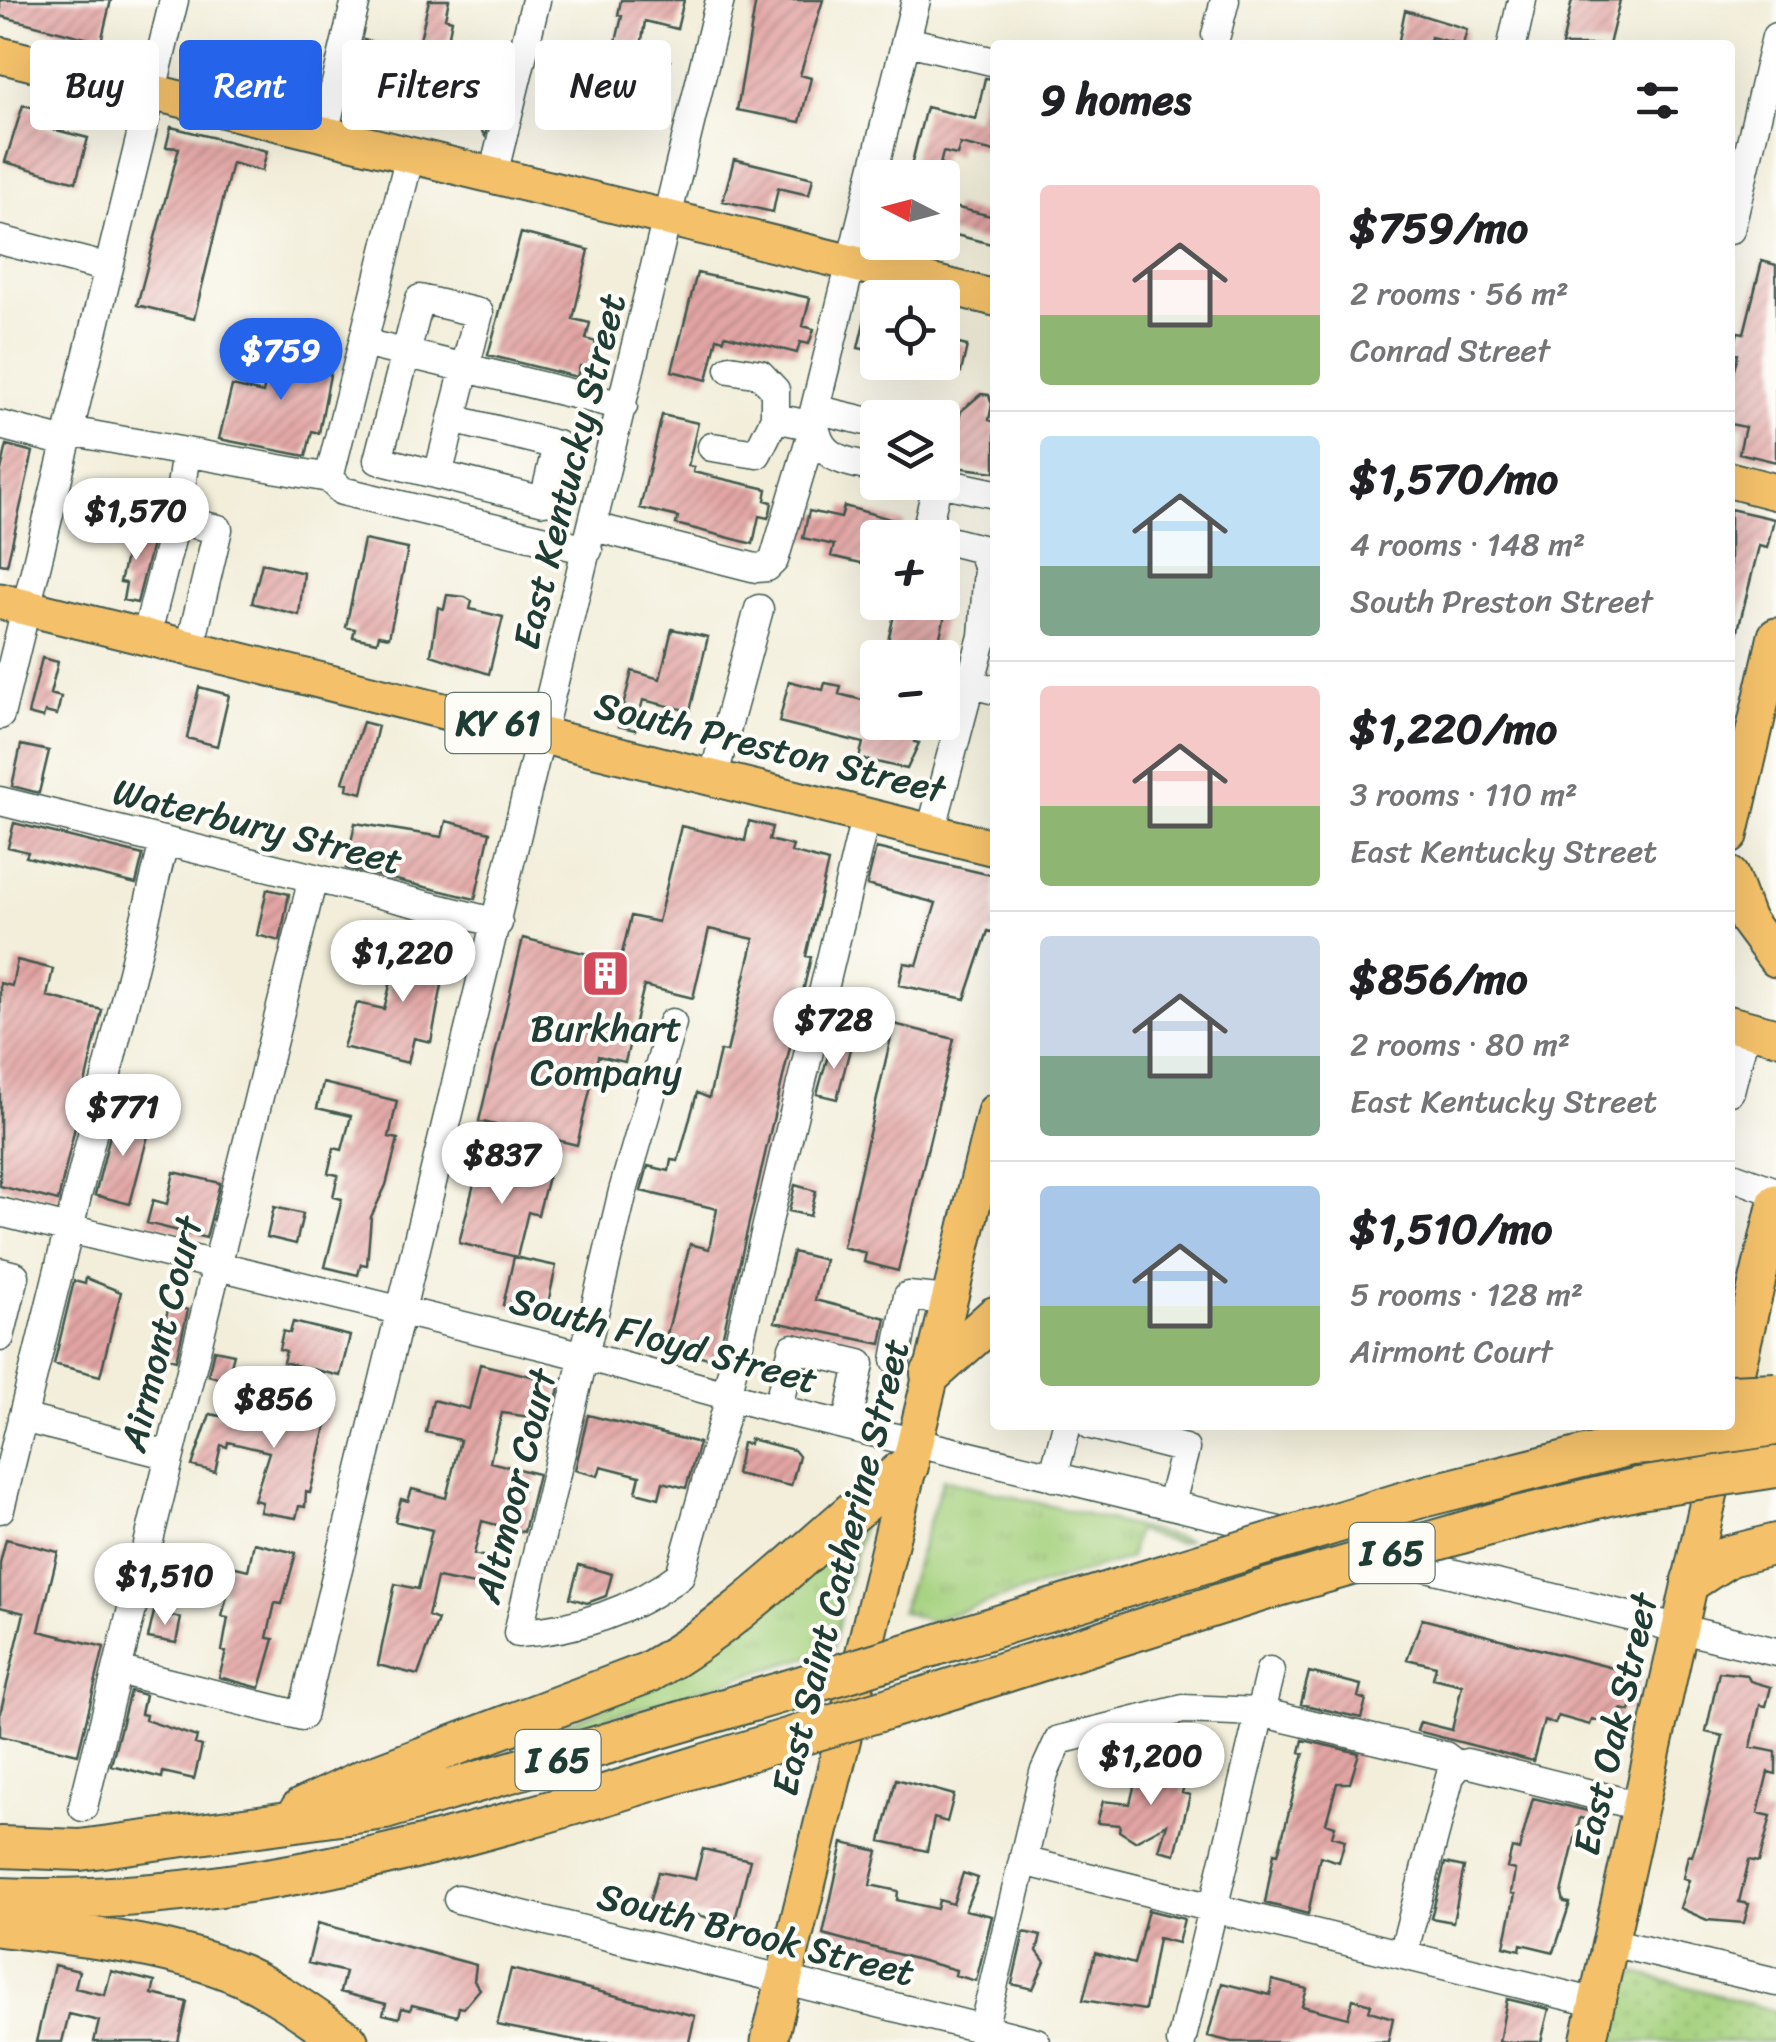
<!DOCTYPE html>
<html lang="en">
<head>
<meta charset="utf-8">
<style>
  body { margin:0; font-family:Sriracha,sans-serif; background:#f2f2f2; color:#202124; height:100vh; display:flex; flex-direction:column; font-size:38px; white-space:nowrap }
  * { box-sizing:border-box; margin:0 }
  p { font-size:32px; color:#757577 }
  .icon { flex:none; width:55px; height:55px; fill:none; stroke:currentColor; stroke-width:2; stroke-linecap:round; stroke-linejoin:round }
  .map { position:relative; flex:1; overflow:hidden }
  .sheet { position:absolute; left:990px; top:40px; width:745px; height:1390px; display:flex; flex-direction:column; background:#fff; border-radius:10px; box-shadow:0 10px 40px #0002 }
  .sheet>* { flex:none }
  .guide { position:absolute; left:30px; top:40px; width:810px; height:90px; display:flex; gap:20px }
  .needle { width:65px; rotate:276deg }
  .tools { position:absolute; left:860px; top:160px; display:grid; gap:20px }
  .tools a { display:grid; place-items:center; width:100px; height:100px; border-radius:10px; background:#fff; box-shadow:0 10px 40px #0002; font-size:50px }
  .price { position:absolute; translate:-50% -85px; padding:0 22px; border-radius:35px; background:#fff; color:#222; font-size:32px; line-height:65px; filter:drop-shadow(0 2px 5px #0008) }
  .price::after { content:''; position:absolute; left:50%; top:60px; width:30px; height:22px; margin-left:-15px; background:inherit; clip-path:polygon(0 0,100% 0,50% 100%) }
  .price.current { background:#2563eb; color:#fff }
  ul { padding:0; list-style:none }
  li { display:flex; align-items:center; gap:30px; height:250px; padding:0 50px }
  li+li { border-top:2px solid #e0e0e0 }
  li span { display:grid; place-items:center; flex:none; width:280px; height:200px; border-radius:10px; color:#555 }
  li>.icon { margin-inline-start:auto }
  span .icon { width:120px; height:120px; fill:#fffc; stroke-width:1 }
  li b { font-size:42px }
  h2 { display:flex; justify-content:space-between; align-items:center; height:120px; padding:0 50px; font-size:42px }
  .pill { padding:0 35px; border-radius:10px; background:#fff; box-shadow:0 10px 40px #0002; font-size:35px; line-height:90px }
  .pill.current { background:#2563eb; color:#fff }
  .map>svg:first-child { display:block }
</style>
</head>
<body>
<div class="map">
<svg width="1776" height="2042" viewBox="0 0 1776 2042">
  <defs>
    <pattern id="grass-tufts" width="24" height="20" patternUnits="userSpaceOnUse" patternTransform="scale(2.5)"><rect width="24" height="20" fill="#a5d17e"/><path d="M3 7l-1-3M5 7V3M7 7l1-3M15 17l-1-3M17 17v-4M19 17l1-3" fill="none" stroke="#8eb46e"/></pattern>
    <pattern id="park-dots" width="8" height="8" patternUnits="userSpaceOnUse" patternTransform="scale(2.5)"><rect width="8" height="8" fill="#a5d17e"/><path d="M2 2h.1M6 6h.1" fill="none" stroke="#8eb46e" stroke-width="1.8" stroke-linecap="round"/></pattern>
    <pattern id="building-hatch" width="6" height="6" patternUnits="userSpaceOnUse" patternTransform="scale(2.5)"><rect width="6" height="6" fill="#e3a5a4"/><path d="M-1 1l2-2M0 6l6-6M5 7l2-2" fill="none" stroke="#b78886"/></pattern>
  </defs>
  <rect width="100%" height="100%" fill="#fdfcf7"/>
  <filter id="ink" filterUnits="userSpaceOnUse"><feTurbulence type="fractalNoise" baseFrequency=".01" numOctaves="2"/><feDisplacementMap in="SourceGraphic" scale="20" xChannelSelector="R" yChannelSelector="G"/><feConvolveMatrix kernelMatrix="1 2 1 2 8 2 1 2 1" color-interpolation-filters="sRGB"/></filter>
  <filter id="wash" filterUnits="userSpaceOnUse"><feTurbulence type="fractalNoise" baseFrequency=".0048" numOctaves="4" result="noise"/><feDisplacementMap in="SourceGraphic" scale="40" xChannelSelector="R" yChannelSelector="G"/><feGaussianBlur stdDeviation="2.25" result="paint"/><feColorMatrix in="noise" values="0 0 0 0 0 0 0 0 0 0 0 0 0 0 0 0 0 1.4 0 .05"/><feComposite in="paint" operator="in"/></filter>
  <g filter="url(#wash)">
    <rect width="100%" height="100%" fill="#f2eeda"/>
    <path fill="url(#grass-tufts)" stroke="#628759" stroke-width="2.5" d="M943,1479L1188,1540L1178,1543L1136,1531L1130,1558L929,1621L901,1611Z
      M864,1517L832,1650L449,1765L598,1712Z"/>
    <path fill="url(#park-dots)" stroke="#628759" stroke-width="2.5" d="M1622,1969L1776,2011V2042H1603Z"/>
    <g id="blocks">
      <path fill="url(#building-hatch)" d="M0,0H111L101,42L0,16Z
        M429,0H449L445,18L452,20L445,54L473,61L471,67L500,74L485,136L463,103L456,128L401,116L402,112L389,105L359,98L349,103L364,40L417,53Z
        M621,0H684L677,29L645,21L640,53L670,61L661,96L585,78L599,47L614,50L622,16L618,15Z
        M756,0H823L800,75L811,78L800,122L737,110Z
        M1572,0H1620L1609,45H1562Z
        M1405,10L1467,29L1463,45L1431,37L1429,45H1398Z
        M985,78L995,79V152L960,144L957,155L943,152L937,178H908L926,107L976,119Z
        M23,105L40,109L36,125L88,138L76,182L5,162Z
        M171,127L267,151L262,171L232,163L194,319L137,305L179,148L166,147Z
        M734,159L813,178L809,195L778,188L773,212L723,201Z
        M954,207L995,217V245L948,233Z
        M521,233L589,250L573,319L590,323L586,339L596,342L590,369L580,366L577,377L488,355Z
        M1762,261L1776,265V462L1739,453L1745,427L1730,424V386L1738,354L1733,353L1738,332L1744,333Z
        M697,273L810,298L803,326L814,329L809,344L800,342L797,353L725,335L724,340L717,338L707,380L672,371Z
        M871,293L878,294V352L858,348Z
        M942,340L967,346L961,372L942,368Z
        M266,343L333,359L319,433L312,431L306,456L219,439L232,386L263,393L270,360L262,358Z
        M981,394L989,395L992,404L989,420L995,422V472L947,466L961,411Z
        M662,415L698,423L688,466L694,467L693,472L767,489L765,500L772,502L770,513L768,518L759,516L753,544L676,524L678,517L640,508Z
        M7,445L33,452L7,565L0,564V474Z
        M844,506L905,523L901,538H878V567L831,556L834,545L803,538L809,511L841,518Z
        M1730,509L1774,519L1767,548L1759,546L1737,634L1730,633Z
        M133,527L155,532L137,603L123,600L126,583L120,582Z
        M364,540L408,549L389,637L379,635L377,642L353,637L355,629L346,627Z
        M262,563L304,573L299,615L252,603Z
        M447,595L465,597L472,601L470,609L503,617L489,674L431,655L438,607L444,609Z
        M897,602H948L935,658H884Z
        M672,629L708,637L690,711L643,700L635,730L618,726L632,671L660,679Z
        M42,658L58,662L50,694L61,697L57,715L45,712L43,718L28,714Z
        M789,681L823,690L825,683L841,686L839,694L878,704V722H919L914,742L919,743L907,769L859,758L863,743L779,722Z
        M199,687L229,695L217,746L187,738Z
        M363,722L378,726L362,793L347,789L348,783L343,782Z
        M21,745L49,751L39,793L12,786Z
        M446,821L490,832L475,899L346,868L355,823L442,837Z
        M749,821L772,827L769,840L793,846L791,852L828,862L806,956L811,957L717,1360L684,1352L686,1344L666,1338L690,1244L709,1249L717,1209L641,1191L648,1166L669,1171L671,1160L678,1161L697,1093L709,1098L720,1051L727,1052L754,939L709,929L693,998L644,986L625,1062L598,1056L577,1145L479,1121L523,938L620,962L631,916L658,922L681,826L745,841Z
        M14,823L143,855L136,884L26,857L28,852L8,847Z
        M876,848L995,876V933L988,931L965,999L899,985L904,963L917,965L936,903L867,885Z
        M267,889L289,894L280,941L257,935Z
        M402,938L449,949L431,1042L414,1038L408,1063L343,1047L357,1003L384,1009Z
        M17,960L53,969L47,996L102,1010L58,1201L0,1186V983L12,986Z
        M894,1024L954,1039L898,1271L864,1262L866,1253L843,1247Z
        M831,1045L850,1049L837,1099L817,1094Z
        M323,1083L397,1101L389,1137L398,1139L386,1185L371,1217L367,1265L361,1264L358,1275L325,1267L342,1199L333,1197L338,1175L328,1173L334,1148L342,1150L351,1116L317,1108Z
        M115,1115L151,1124L130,1204L95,1195Z
        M480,1160L549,1173L538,1215L528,1212L517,1257L459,1243Z
        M174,1172L220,1183L206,1238L147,1223L153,1200L167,1204Z
        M795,1185L816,1191L810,1216L789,1211Z
        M274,1207L303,1214L296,1244L267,1237Z
        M793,1252L825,1260L815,1300L886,1318L881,1344L775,1322Z
        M514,1257L556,1266L545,1318L503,1305Z
        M86,1278L121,1292L100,1376L54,1364L74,1281L85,1284Z
        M169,1305L188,1310L176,1360L157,1355Z
        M293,1322L350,1336L340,1376L283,1362L286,1351L279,1349L283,1331L290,1333Z
        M214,1350L234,1354L227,1380L208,1375Z
        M480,1364L560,1383L551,1420L502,1413L496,1436L490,1462L538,1474L524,1532L482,1521L474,1554L487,1557L480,1586L437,1578L428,1616L438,1620L418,1675L378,1665L395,1584L418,1589L432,1530L395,1521L401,1499L408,1501L412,1489L446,1498L460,1440L426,1432L433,1400L469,1409Z
        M281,1394L331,1406L310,1493L306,1492L305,1507L299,1506L296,1518L260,1512L262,1502L254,1500L269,1452L228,1442L227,1447L221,1445L215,1472L192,1466L210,1414L269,1426Z
        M588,1415L699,1443L686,1488L663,1482L659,1498L636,1492L640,1476L601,1466L598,1476L575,1470Z
        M750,1439L794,1450L799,1456L791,1486L736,1474L742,1443L749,1444Z
        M6,1539L58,1552L39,1631L104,1647L78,1754L0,1736V1714L24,1613L0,1607V1563Z
        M254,1543L296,1553L282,1604L275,1603L267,1638L274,1639L260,1688L219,1677L226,1652L222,1651L228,1618L222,1617L228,1591L222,1590L228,1565L248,1570Z
        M579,1565L612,1574L606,1596L587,1603L570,1598Z
        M154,1612L181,1618L176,1643L148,1638Z
        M1422,1619L1640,1675L1630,1711L1621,1709L1619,1726L1592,1719L1590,1725L1558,1716L1555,1724L1544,1720L1533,1761L1417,1731L1420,1722L1452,1730L1462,1685L1433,1678L1436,1666L1407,1659Z
        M1309,1672L1361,1685L1358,1697L1366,1700L1361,1718L1301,1704Z
        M1719,1672L1747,1675L1750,1681L1771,1687L1766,1706L1760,1705L1751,1747L1776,1752V1774L1768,1772L1758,1813L1771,1816L1759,1862L1749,1860L1739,1902L1749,1904L1744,1923L1707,1920L1680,1908L1689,1880L1683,1878L1688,1855L1692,1856L1703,1820L1723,1736L1706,1732Z
        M130,1691L145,1695L141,1714L146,1715L145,1720L197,1737L195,1744L202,1746L194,1779L163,1772L162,1778L111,1765Z
        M1303,1740L1359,1753L1350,1783H1337L1326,1823L1335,1826L1332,1836L1345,1840L1339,1862L1320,1856L1308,1914L1265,1903L1274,1853L1278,1854L1304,1753L1300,1752Z
        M1139,1766L1186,1777L1182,1793L1190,1795L1175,1854L1159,1850L1167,1824L1135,1841L1119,1831L1120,1825L1097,1823L1103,1801L1130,1804Z
        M896,1779L954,1795L947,1822L934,1818L927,1851L881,1841Z
        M1533,1798L1592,1812L1590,1820L1580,1818L1562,1893L1564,1902L1570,1903L1554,1952L1521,1944L1520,1950L1504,1946L1515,1894L1511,1893L1515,1870L1507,1868L1512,1848L1519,1850Z
        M843,1843L878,1851L870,1885L898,1891L897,1900L937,1909L939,1900L953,1904L963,1873L978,1878L965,1910L992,1916L976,1981L955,1975L956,1970L823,1934Z
        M703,1849L750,1860L734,1924L649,1903L658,1872L695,1879Z
        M1445,1863L1464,1867L1453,1922L1431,1918Z
        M1148,1910L1184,1919L1178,1943L1158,1938L1145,2010L1083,2000L1095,1953L1134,1964Z
        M318,1923L476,1965L474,1981L480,1989L464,2008L459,2007L457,2016L412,2005L410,2010L402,2008L399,2018L383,2014L386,2004L340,1992L345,1972L308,1963Z
        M1024,1932L1041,1936L1037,1951L1045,1962L1033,1989L1012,1984Z
        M54,1965L79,1971L75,1988L105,1995L111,1971L155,1982L152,1994L187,2002L178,2042H94L99,2021L69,2014L62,2042H36Z
        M511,1969L695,2016L689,2042H585L497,2025Z
        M1272,1980L1307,1989L1302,2006L1348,2018L1353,1999L1371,2004L1369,2011L1393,2018L1388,2042H1232L1208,2036L1222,1983L1270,1995Z
        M1507,1999L1549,2009L1541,2042H1499Z"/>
    </g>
  </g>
  <g filter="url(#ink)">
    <use href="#blocks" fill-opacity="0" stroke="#3f584d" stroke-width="2.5"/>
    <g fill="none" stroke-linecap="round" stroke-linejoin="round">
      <defs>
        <path id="minor" d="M1216,35L1225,0
          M907,41L995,62
          M1512,45L1522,0
          M324,133L356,0
          M493,175L536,0
          M1730,230L1776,37
          M0,240L108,268
          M363,343L623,406
          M815,409L878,424
          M0,425L66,442
          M69,431L329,478L342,491L588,550
          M712,447L757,454L775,418
          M878,469C839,459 815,460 814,412L916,0
          M438,475L479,313L420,299L378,460L544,501L557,445L452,419
          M329,478L410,155
          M939,482L995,494
          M176,520L186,452
          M594,527L756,568L767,567L774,560L814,426L775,418V390L760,374L730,369
          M937,538L925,535L938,482
          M942,539L981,549L988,568L983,636
          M146,637L176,520L218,529L190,648
          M970,684L995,690
          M0,715L174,0
          M714,775L759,609
          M0,801L498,923
          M931,831L983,636L995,631
          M672,1023L623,1191L518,1633C576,1630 633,1611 680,1575L730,1397
          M1730,1091L1746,1028
          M1730,1175L1776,1192
          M0,1212L585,1356L777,1409L1776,1652
          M0,1272L15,1276L0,1337
          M896,1360L908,1296L949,1300
          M726,1396L866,814
          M777,1409L793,1348L860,1364L847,1426
          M22,1418L170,1455
          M1091,1425L1185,1449L1171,1503
          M1053,1477L1067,1425
          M0,1509L164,842
          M117,1670L302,1716L720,0
          M83,1807L313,878
          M1023,1861L1597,2003
          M458,1899L1036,2042
          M1610,1942L1776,1982
          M1403,1954L1450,1776L1458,1766L1467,1763L1639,1806
          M983,2029L1044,1773L1059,1740L1183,1709L1260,1712L1445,1756L1458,1766
          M1181,2042L1270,1671"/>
        <path id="major" d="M0,55L995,298
          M1730,480L1776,492
          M0,601L995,848
          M1730,836L1776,636
          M1730,875L1747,920L1776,959
          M1730,1024L1776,1036
          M1730,1399L1776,1202
          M769,2042L995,1112
          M1588,2042L1719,1452"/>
        <path id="highway" d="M931,1374L995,1317
          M1418,1498L1630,1445L1649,1444
          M1513,1518L1639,1488
          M1692,1580L1729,1556L1776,1544
          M936,1645L1174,1572
          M919,1699L1271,1588
          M301,1809L363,1780L649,1672C746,1617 821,1534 908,1466
          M0,1847L80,1850L385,1809L786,1691
          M0,1898C265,1909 521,1820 771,1744
          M0,1926C80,1936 168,1943 243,1976C280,1993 314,2019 348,2042"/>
      </defs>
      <use href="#minor" stroke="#3f584d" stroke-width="31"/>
      <use href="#major" stroke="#3f584d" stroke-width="39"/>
      <use href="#highway" stroke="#3f584d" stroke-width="44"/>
      <use href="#minor" stroke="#fff" stroke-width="28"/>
      <use href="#major" stroke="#f4c16a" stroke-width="35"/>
      <use href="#highway" stroke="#f4c16a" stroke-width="40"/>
      <defs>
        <path id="highway-bridge" d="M1730,1395L1776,1393
          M1649,1444L1776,1425
          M1639,1488L1776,1467
          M1174,1572L1418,1498
          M1271,1588L1513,1518
          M786,1691L936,1645
          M771,1744L919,1699"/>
      </defs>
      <use href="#highway-bridge" stroke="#3f584d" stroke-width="44" stroke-linecap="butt"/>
      <use href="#highway-bridge" stroke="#f4c16a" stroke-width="40"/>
    </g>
  </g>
  <defs>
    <symbol id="building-square" viewBox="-11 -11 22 22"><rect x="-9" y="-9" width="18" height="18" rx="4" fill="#d1495b" stroke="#fdfcf7"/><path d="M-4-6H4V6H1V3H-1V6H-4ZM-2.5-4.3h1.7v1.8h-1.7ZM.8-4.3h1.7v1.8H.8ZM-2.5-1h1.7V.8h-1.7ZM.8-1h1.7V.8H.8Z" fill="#fff"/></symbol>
  </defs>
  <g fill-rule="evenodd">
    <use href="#building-square" x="578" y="946" width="55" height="55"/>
  </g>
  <g text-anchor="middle" stroke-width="8" stroke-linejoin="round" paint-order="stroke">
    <g fill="#fdfcf7" stroke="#62766e" stroke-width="2.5">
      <rect x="445.5" y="693" width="105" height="60" rx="8"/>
      <rect x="1349.5" y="1523" width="85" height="60" rx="8"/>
      <rect x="515.5" y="1730" width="85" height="60" rx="8"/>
    </g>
    <g font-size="35" font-weight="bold" fill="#1f3d34">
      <text x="498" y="735">KY 61</text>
      <text x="1392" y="1565">I 65</text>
      <text x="558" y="1772">I 65</text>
    </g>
    <g font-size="38" fill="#1f3d34" stroke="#fdfcf7">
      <text transform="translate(569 471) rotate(-76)" y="13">East Kentucky Street</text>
      <text transform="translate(770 747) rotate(14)" y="13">South Preston Street</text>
      <text transform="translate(258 826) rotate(14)" y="13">Waterbury Street</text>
      <text transform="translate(161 1334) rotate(-76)" y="13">Airmont Court</text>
      <text transform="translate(664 1340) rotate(15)" y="13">South Floyd Street</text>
      <text transform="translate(515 1486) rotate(-76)" y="13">Altmoor Court</text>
      <text transform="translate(840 1567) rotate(-76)" y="13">East Saint Catherine Street</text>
      <text transform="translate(1615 1724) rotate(-77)" y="13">East Oak Street</text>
      <text transform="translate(756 1934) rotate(14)" y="13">South Brook Street</text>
    </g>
    <g font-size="38" fill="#1f3d34" stroke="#fdfcf7">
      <text x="606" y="1041">Burkhart<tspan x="606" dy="44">Company</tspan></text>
    </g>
  </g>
</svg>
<div class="tools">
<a><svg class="needle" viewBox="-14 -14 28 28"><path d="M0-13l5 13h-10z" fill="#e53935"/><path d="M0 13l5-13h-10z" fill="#757577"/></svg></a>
<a><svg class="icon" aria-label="locate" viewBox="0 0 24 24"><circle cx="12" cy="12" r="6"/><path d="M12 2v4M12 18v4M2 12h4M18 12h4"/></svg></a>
<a><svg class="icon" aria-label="layers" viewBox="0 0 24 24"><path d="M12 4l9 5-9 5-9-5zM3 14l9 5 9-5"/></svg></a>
<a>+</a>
<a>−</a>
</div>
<b class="price current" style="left:281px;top:403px">$759</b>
<b class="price" style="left:136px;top:563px">$1,570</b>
<b class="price" style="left:403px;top:1005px">$1,220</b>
<b class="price" style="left:834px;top:1072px">$728</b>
<b class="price" style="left:123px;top:1159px">$771</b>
<b class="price" style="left:502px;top:1207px">$837</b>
<b class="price" style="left:274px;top:1451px">$856</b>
<b class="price" style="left:165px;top:1628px">$1,510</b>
<b class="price" style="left:1151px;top:1808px">$1,200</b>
<div class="guide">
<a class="pill">Buy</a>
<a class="pill current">Rent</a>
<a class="pill">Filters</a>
<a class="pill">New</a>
</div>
<section class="sheet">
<h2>9 homes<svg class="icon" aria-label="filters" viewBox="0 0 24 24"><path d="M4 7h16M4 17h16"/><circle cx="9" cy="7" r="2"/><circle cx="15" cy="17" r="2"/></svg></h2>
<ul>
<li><span style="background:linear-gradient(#f6c9c9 65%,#8fb573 0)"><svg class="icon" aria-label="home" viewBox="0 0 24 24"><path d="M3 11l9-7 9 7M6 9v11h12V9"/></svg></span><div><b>$759/mo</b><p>2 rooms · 56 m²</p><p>Conrad Street</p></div></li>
<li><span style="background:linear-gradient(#bfe0f5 65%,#7fa58c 0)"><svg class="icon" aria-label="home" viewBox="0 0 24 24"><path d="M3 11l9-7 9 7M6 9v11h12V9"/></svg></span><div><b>$1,570/mo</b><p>4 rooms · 148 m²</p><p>South Preston Street</p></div></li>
<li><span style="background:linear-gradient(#f6c9c9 60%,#8fb573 0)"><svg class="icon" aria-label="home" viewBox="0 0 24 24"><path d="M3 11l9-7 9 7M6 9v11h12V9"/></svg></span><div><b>$1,220/mo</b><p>3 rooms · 110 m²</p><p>East Kentucky Street</p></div></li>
<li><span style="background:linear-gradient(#c9d6e8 60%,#7fa58c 0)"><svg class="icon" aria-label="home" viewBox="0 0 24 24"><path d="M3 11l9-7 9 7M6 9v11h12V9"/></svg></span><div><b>$856/mo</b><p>2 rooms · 80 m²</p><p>East Kentucky Street</p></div></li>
<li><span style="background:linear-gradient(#a9c7e8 60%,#8fb573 0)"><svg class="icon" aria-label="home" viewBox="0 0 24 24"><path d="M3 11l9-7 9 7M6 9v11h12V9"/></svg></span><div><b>$1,510/mo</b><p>5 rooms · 128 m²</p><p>Airmont Court</p></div></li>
</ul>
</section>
</div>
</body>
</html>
